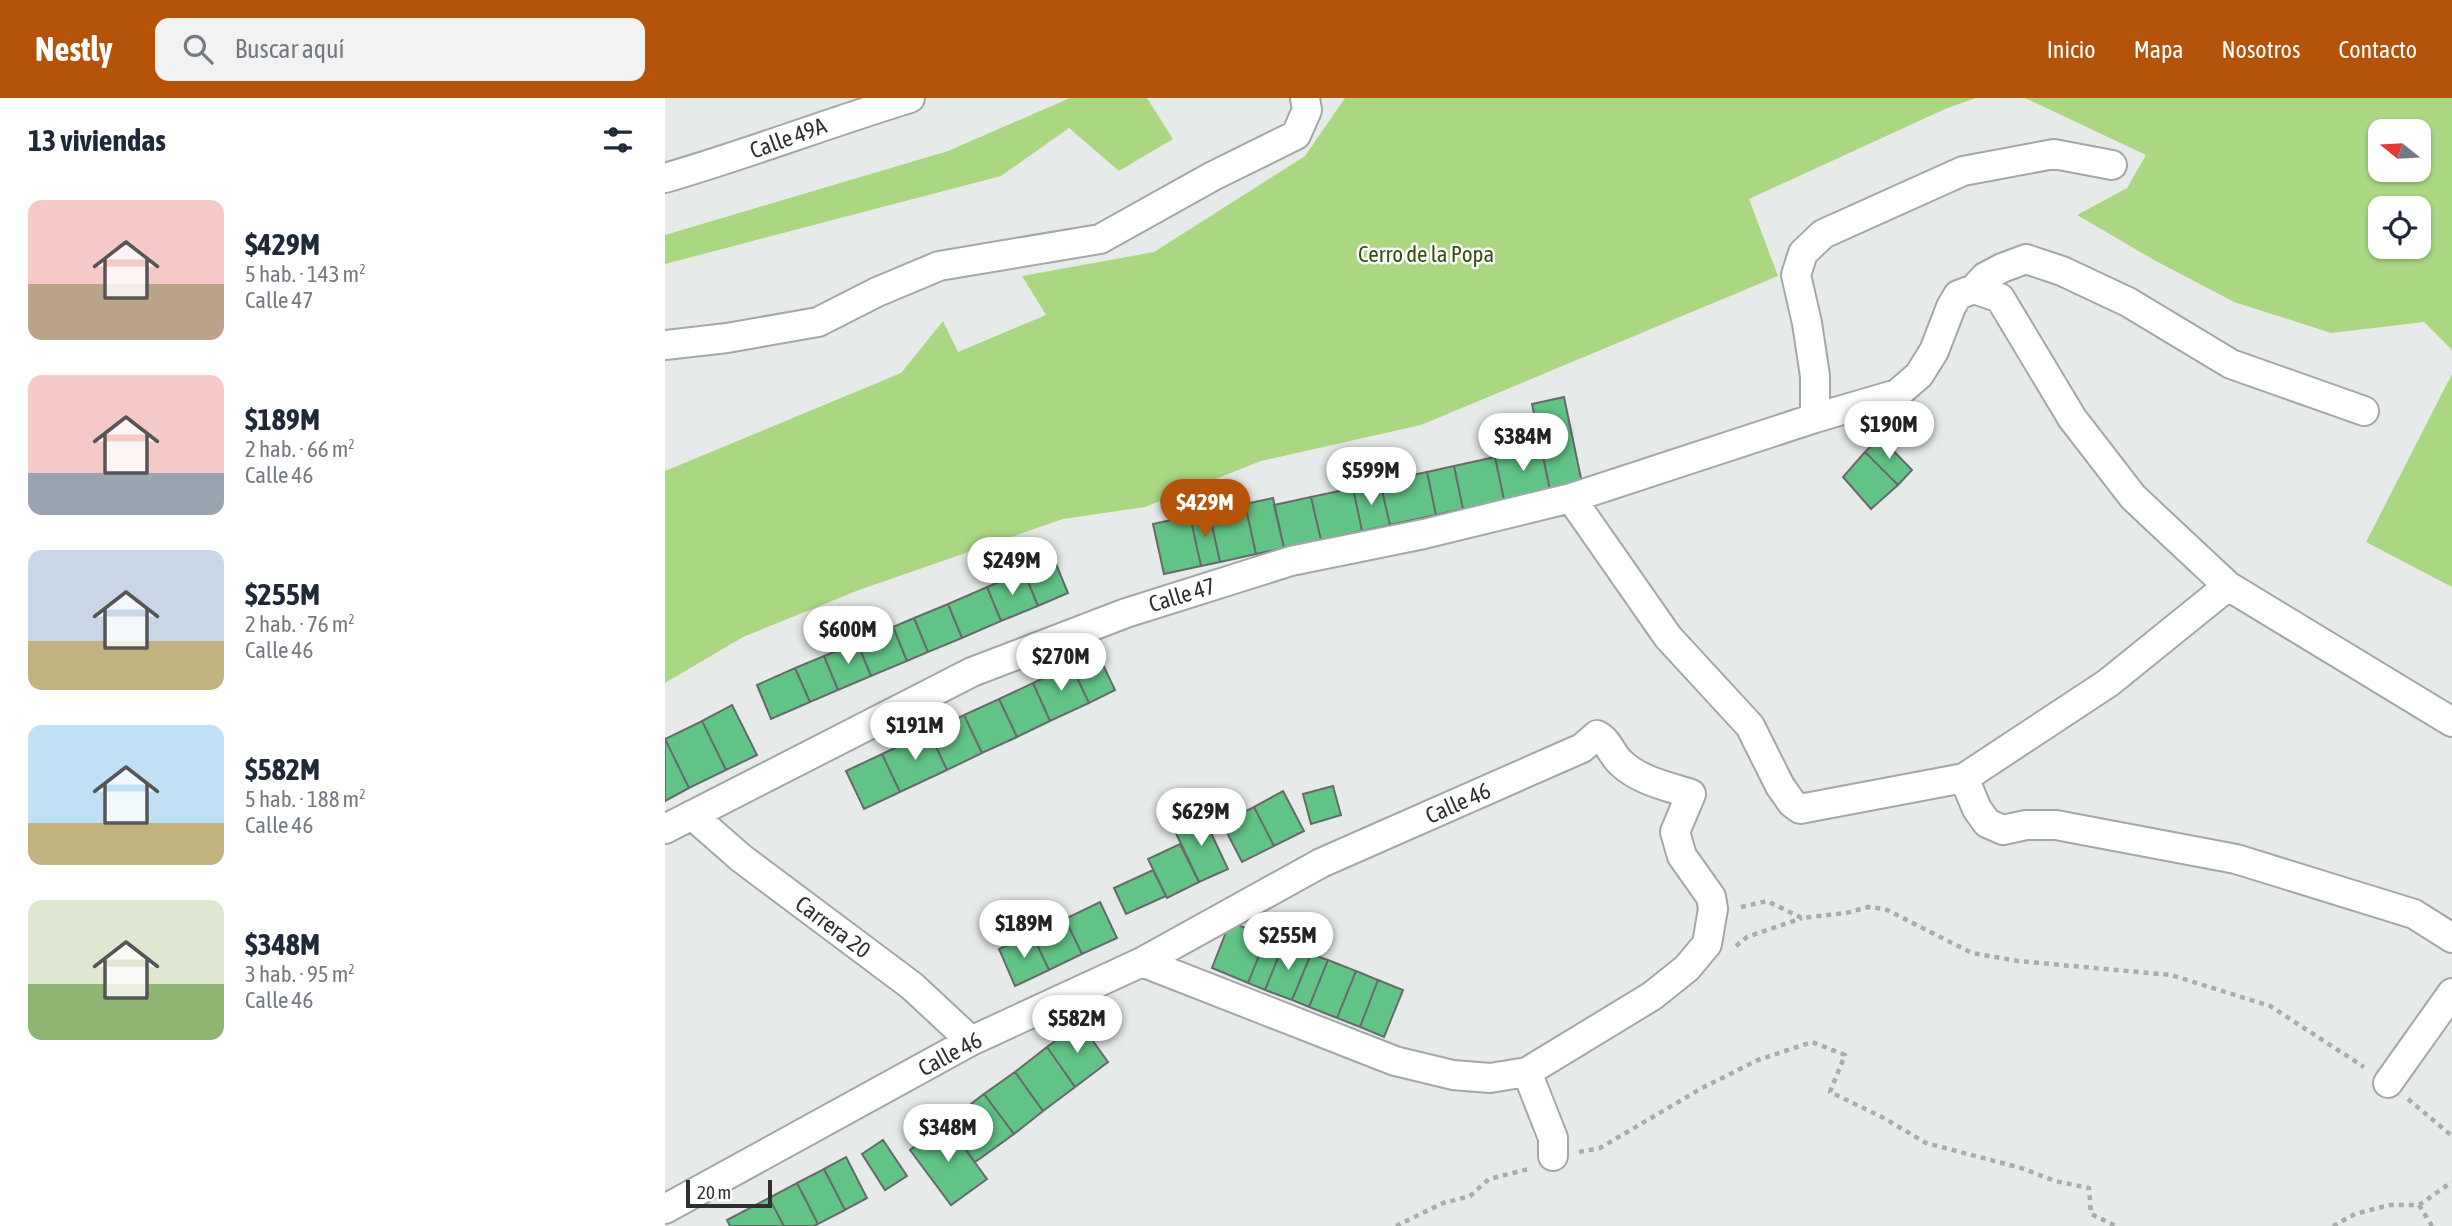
<!DOCTYPE html>
<html lang="es">
<head>
<meta charset="utf-8">
<style>
  body { margin:0; font-family:"Asap Condensed",sans-serif; background:#f2f2f3; color:#1f2937; height:100vh; display:flex; flex-direction:column; font-size:26px; white-space:nowrap }
  * { box-sizing:border-box; margin:0 }
  p { font-size:23px; color:#747a83 }
  .icon { flex:none; width:38px; height:38px; fill:none; stroke:currentColor; stroke-width:2; stroke-linecap:round; stroke-linejoin:round }
  .map { position:relative; flex:1; overflow:hidden }
  .sheet { display:flex; flex-direction:column; background:#fff; width:665px }
  .sheet>* { flex:none }
  .needle { width:46px; rotate:288deg }
  .controls { position:absolute; left:1703px; top:21px; display:grid; gap:14px }
  .controls a { display:grid; place-items:center; width:63px; height:63px; border-radius:14px; background:#fff; box-shadow:0 2px 5px #0004; font-size:35px }
  .scale { position:absolute; left:21px; bottom:18px; width:86px; box-sizing:border-box; padding-left:7px; border:4px solid #2e2f2f; border-top:0; font-size:19px; line-height:24px; white-space:nowrap; color:#2e2f2f; -webkit-text-stroke:5px #fff; paint-order:stroke }
  .price { position:absolute; translate:-50% -60px; padding:0 16px; border-radius:24px; background:#fff; color:#222; font-size:23px; line-height:46px; filter:drop-shadow(0 2px 4px #0008) }
  .price::after { content:''; position:absolute; left:50%; top:42px; width:21px; height:16px; margin-left:-10px; background:inherit; clip-path:polygon(0 0,100% 0,50% 100%) }
  .price.current { background:#b45309; color:#fff }
  ul { padding:0; list-style:none }
  li { display:flex; align-items:center; gap:21px; height:175px; padding:0 28px }
  li span { display:grid; place-items:center; flex:none; width:196px; height:140px; border-radius:14px; color:#555 }
  li>.icon { margin-inline-start:auto }
  span .icon { width:84px; height:84px; fill:#fffc; stroke-width:1 }
  li b { font-size:30px }
  h2 { display:flex; justify-content:space-between; align-items:center; height:84px; padding:0 28px; font-size:30px }
  header { display:flex; align-items:center; gap:42px; box-sizing:border-box; height:98px; padding:0 35px; background:#b45309; color:#fff }
  header strong { font-size:33px }
  nav { display:flex; gap:38px; margin-inline-start:auto; font-size:24px }
  .search { width:490px; height:63px; background:#f2f2f3; display:flex; align-items:center; gap:18px; box-sizing:border-box; padding:0 24px; border-radius:14px; color:#747a83; font-size:26px }
  main { display:flex; flex:1; min-height:0 }
  .map>svg:first-child { display:block }
</style>
</head>
<body>
<header>
<strong>Nestly</strong>
<div class="search"><svg class="icon" aria-label="search" viewBox="0 0 24 24"><circle cx="10" cy="10" r="6"/><path d="M15 15l6 6"/></svg>Buscar aquí</div>
<nav><a>Inicio</a><a>Mapa</a><a>Nosotros</a><a>Contacto</a></nav>
</header>
<main>
<section class="sheet">
<h2>13 viviendas<svg class="icon" aria-label="filters" viewBox="0 0 24 24"><path d="M4 7h16M4 17h16"/><circle cx="9" cy="7" r="2"/><circle cx="15" cy="17" r="2"/></svg></h2>
<ul>
<li><span style="background:linear-gradient(#f6c9c9 60%,#b9a48a 0)"><svg class="icon" aria-label="home" viewBox="0 0 24 24"><path d="M3 11l9-7 9 7M6 9v11h12V9"/></svg></span><div><b>$429M</b><p>5 hab. · 143 m²</p><p>Calle 47</p></div></li>
<li><span style="background:linear-gradient(#f6c9c9 70%,#9aa5b1 0)"><svg class="icon" aria-label="home" viewBox="0 0 24 24"><path d="M3 11l9-7 9 7M6 9v11h12V9"/></svg></span><div><b>$189M</b><p>2 hab. · 66 m²</p><p>Calle 46</p></div></li>
<li><span style="background:linear-gradient(#c9d6e8 65%,#c2b280 0)"><svg class="icon" aria-label="home" viewBox="0 0 24 24"><path d="M3 11l9-7 9 7M6 9v11h12V9"/></svg></span><div><b>$255M</b><p>2 hab. · 76 m²</p><p>Calle 46</p></div></li>
<li><span style="background:linear-gradient(#bfe0f5 70%,#c2b280 0)"><svg class="icon" aria-label="home" viewBox="0 0 24 24"><path d="M3 11l9-7 9 7M6 9v11h12V9"/></svg></span><div><b>$582M</b><p>5 hab. · 188 m²</p><p>Calle 46</p></div></li>
<li><span style="background:linear-gradient(#dfe7d0 60%,#8fb573 0)"><svg class="icon" aria-label="home" viewBox="0 0 24 24"><path d="M3 11l9-7 9 7M6 9v11h12V9"/></svg></span><div><b>$348M</b><p>3 hab. · 95 m²</p><p>Calle 46</p></div></li>
</ul>
</section>
<div class="map">
<svg width="1787" height="1128" viewBox="0 0 1787 1128">
  <rect width="100%" height="100%" fill="#e6ebe9"/>
  <path fill="#abd783" fill-rule="evenodd" d="M405,0H482L508,41L454,73L404,30L336,78L0,166V137L283,53Z
    M680,0H1311L1280,11L1084,101L1113,178L756,327L596,363L480,409L398,421L194,492L78,539L0,585V373L236,275L278,223L293,254L381,217L357,178L489,154L640,58Z
    M1360,0H1787V252L1759,224L1666,235L1569,204L1489,162L1412,117L1462,90L1481,57ZM1754,33V72H1715V33ZM1754,110V149H1715V110Z
    M1787,276V489L1701,444Z"/>
  <path fill="#61c386" stroke="#676a68" stroke-width="2" d="M899,299L917,385L885,392L867,306Z
    M1215,339L1247,372L1233,387L1200,354Z
    M876,349L885,392L839,402L830,359Z
    M1200,354L1233,387L1206,411L1178,379Z
    M830,359L839,402L798,411L789,368Z
    M789,368L798,411L771,417L762,374Z
    M762,374L771,417L725,427L715,384Z
    M715,384L725,427L697,433L688,390Z
    M688,390L697,433L656,442L646,399Z
    M646,399L656,442L619,450L609,407Z
    M608,400L619,450L591,456L580,406Z
    M580,406L591,456L555,464L544,414Z
    M544,414L555,464L536,468L525,418Z
    M525,418L536,468L499,476L488,426Z
    M389,461L403,495L373,508L359,474Z
    M359,474L373,508L336,523L322,489Z
    M322,489L336,523L297,540L283,506Z
    M283,506L297,540L263,554L249,520Z
    M249,520L263,554L242,563L228,529Z
    M228,529L242,563L206,578L192,544Z
    M192,544L206,578L173,592L159,558Z
    M432,554L450,592L424,605L406,567Z
    M159,558L173,592L145,604L130,570Z
    M406,567L424,605L385,623L368,585Z
    M130,570L145,604L106,621L92,587Z
    M368,585L385,623L352,639L334,601Z
    M334,601L352,639L317,655L299,617Z
    M67,607L92,657L61,672L37,623Z
    M299,617L317,655L282,672L264,634Z
    M37,623L61,672L24,690L0,641Z
    M264,634L282,672L235,694L217,656Z
    M0,641L24,690L0,703Z
    M217,656L235,694L199,711L181,673Z
    M668,688L676,717L646,726L638,696Z
    M618,693L639,733L609,748L589,709Z
    M589,709L609,748L577,764L557,725Z
    M537,716L563,771L534,784L508,729Z
    M515,746L534,784L502,800L483,761Z
    M488,772L501,798L461,816L449,790Z
    M435,804L452,840L417,856L400,821Z
    M400,821L417,856L384,872L367,836Z
    M565,824L602,838L583,885L547,870Z
    M367,836L384,872L350,888L334,851Z
    M602,838L619,845L600,892L583,885Z
    M619,845L646,856L627,902L600,892Z
    M646,856L663,862L644,909L627,902Z
    M663,862L691,873L672,920L644,909Z
    M691,873L713,882L695,929L672,920Z
    M713,882L738,892L719,939L695,929Z
    M415,925L443,964L410,989L382,949Z
    M382,949L410,989L378,1013L350,974Z
    M350,974L378,1013L349,1036L319,996Z
    M319,996L349,1036L310,1064L281,1025Z
    M281,1025L322,1081L286,1107L245,1052Z
    M218,1042L242,1078L220,1092L197,1056Z
    M181,1059L202,1100L180,1112L159,1071Z
    M159,1071L180,1112L153,1126L132,1085Z
    M132,1085L153,1126L149,1128H119L104,1100Z
    M104,1100L119,1128H65L62,1122Z"/>
  <g fill="none" stroke-linecap="round" stroke-linejoin="round">
    <defs>
      <path id="minor" d="M0,80C83,56 163,25 245,0
        M1309,191L1320,179L1337,170L1361,161L1397,173L1463,204L1566,266L1699,313
        M0,247L62,240L153,224L212,194L274,168L435,141L548,78L631,37L642,12L640,0
        M1150,320V278L1142,225L1131,177L1138,155L1158,136L1298,73L1389,56L1447,67
        M906,400L1003,539L1085,628L1115,688L1127,705L1135,711L1299,680L1443,585L1563,488
        M1299,680L1312,711L1322,725L1338,732L1361,727H1391L1571,761L1749,816L1787,840
        M27,717L76,760L247,888L306,943
        M0,731L307,574L461,515L626,463L759,436L906,400L1150,320L1232,296L1254,277L1269,253L1286,209L1293,197L1309,191L1335,200L1407,320L1468,399L1563,488L1787,624
        M862,974L888,1040V1058
        M1723,985L1787,895
        M0,1111L306,943L477,864L656,765L917,650L932,637C944,643 946,656 956,665C975,683 1002,688 1026,696L1010,734L1017,758L1046,799L1048,811L1042,846L1022,870L987,898L862,974L825,980L788,977L730,963L477,864"/>
    </defs>
    <use href="#minor" stroke="#a3a7a6" stroke-width="32"/>
    <path stroke="#a9adab" stroke-width="4.5" stroke-dasharray="5 5" stroke-linecap="butt" d="M1076,809L1102,803L1137,820L1181,815L1203,809L1220,811L1307,855L1353,863L1506,877L1605,908L1699,969
      M1071,848L1082,839L1137,820
      M1743,1001L1787,1038
      M914,1054L935,1050L1037,990L1093,962L1147,944L1180,957L1165,994L1217,1019L1261,1045L1356,1070L1390,1083L1424,1090L1426,1116L1451,1128
      M1754,1107L1767,1128
      M731,1128L778,1105L805,1098L824,1081L864,1071
      M1668,1128L1690,1116L1725,1107H1754L1787,1084"/>
    <use href="#minor" stroke="#fff" stroke-width="28"/>
  </g>
  <g text-anchor="middle" stroke-width="5" stroke-linejoin="round" paint-order="stroke">
    <g font-size="23" fill="#2e2f2f" stroke="#fff">
      <text transform="translate(123 40) rotate(-20)" y="8">Calle 49A</text>
      <text transform="translate(517 497) rotate(-17)" y="8">Calle 47</text>
      <text transform="translate(793 705) rotate(-24)" y="8">Calle 46</text>
      <text transform="translate(168 829) rotate(37)" y="8">Carrera 20</text>
      <text transform="translate(285 956) rotate(-28)" y="8">Calle 46</text>
    </g>
    <g font-size="23" fill="#345111" stroke="#fff">
      <text x="761" y="164">Cerro de la Popa</text>
    </g>
  </g>
</svg>
<div class="controls">
<a><svg class="needle" viewBox="-14 -14 28 28"><path d="M0-13l5 13h-10z" fill="#e53935"/><path d="M0 13l5-13h-10z" fill="#747a83"/></svg></a>
<a><svg class="icon" aria-label="locate" viewBox="0 0 24 24"><circle cx="12" cy="12" r="6"/><path d="M12 2v4M12 18v4M2 12h4M18 12h4"/></svg></a>
</div>
<div class="scale">20 m</div>
<b class="price" style="left:1224px;top:363px">$190M</b>
<b class="price" style="left:858px;top:375px">$384M</b>
<b class="price" style="left:706px;top:409px">$599M</b>
<b class="price current" style="left:540px;top:441px">$429M</b>
<b class="price" style="left:347px;top:499px">$249M</b>
<b class="price" style="left:183px;top:568px">$600M</b>
<b class="price" style="left:396px;top:595px">$270M</b>
<b class="price" style="left:250px;top:664px">$191M</b>
<b class="price" style="left:536px;top:750px">$629M</b>
<b class="price" style="left:359px;top:862px">$189M</b>
<b class="price" style="left:623px;top:874px">$255M</b>
<b class="price" style="left:412px;top:957px">$582M</b>
<b class="price" style="left:283px;top:1066px">$348M</b>
</div>
</main>
</body>
</html>
